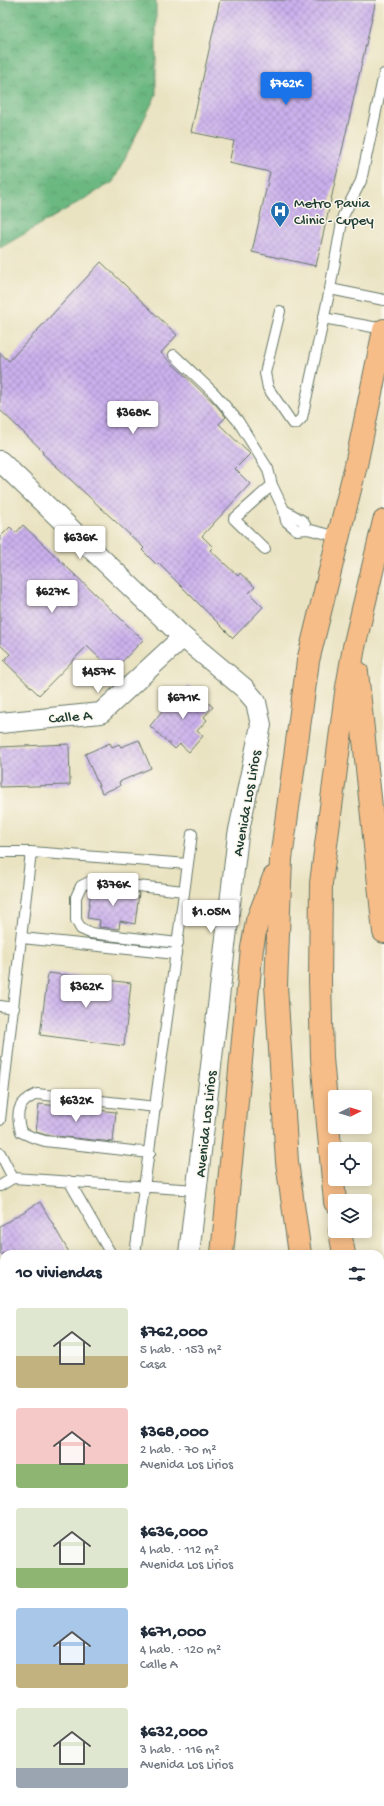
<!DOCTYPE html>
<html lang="es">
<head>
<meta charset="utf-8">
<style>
  body { margin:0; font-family:"Gochi Hand",sans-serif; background:#f2f2f3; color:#1f2937; height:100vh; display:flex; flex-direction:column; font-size:15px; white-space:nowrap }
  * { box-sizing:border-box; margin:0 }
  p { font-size:13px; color:#747a83 }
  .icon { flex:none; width:22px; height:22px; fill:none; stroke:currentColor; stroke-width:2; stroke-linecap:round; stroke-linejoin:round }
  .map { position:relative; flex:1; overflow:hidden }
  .sheet { position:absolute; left:0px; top:1250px; width:384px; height:556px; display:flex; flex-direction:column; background:#fff; border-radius:12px 12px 0 0; box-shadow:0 2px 10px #0003 }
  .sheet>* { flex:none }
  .needle { width:26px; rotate:85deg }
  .controls { position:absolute; left:328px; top:1090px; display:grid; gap:8px }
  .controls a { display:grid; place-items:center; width:44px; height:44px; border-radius:4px; background:#fff; box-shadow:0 2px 10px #0003; font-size:20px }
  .price { position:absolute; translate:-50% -34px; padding:0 9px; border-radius:4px; background:#fff; color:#222; font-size:13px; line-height:26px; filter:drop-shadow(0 1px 2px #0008) }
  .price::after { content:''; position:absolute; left:50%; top:24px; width:12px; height:9px; margin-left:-6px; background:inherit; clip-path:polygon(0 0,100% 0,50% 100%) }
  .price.active { background:#1a73e8; color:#fff }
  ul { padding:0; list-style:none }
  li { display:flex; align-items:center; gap:12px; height:100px; padding:0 16px }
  li span { display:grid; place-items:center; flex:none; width:112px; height:80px; border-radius:4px; color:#555 }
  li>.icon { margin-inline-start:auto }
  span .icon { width:48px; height:48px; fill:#fffc; stroke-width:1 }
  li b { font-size:17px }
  h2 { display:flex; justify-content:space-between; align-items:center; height:48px; padding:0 16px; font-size:17px }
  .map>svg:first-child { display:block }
</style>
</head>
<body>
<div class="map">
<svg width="384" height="1806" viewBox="0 0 384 1806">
  <defs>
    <pattern id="forest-crowns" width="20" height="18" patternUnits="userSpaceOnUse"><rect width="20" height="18" fill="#6cb881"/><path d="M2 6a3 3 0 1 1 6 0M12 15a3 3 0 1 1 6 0" fill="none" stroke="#58976a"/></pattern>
    <pattern id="building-cross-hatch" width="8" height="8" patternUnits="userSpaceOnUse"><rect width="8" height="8" fill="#cbb0ed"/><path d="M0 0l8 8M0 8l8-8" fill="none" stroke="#a490c1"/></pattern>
  </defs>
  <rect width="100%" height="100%" fill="#fbf7ec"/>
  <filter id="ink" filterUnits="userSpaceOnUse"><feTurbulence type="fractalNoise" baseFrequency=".025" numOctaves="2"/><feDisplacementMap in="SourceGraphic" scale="8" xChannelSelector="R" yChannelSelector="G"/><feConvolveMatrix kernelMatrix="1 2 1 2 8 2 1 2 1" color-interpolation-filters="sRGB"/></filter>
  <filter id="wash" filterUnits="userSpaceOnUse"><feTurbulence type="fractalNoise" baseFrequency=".012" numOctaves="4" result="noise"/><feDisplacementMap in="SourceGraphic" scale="16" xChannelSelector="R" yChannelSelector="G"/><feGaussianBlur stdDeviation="0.9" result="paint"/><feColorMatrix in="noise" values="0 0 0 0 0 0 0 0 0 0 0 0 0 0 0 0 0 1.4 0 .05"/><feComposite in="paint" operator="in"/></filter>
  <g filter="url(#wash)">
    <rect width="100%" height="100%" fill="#eae3c2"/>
    <path fill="url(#forest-crowns)" stroke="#467a5a" d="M0,0H156V95L113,182L0,248Z"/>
    <g id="blocks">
      <path fill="url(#building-cross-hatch)" d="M220,0H376L316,266L252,252L270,172L229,163L234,141L191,132Z
        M101,262L177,335L161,353L216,405L226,417L219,424L250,454L235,469L250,484L202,536L213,547L210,550L238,576L240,573L255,587L249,593L263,607L233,638L158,563L157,565L142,550L144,548L42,453L43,451L0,410V353L9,361Z
        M23,525L143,640L113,671L87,646L39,695L4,661L10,654L0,645V537L10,527L16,533Z
        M189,686L213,707L204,717L207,720L197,731L203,736L189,752L180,744L175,749L150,726L173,697L176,700Z
        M139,740L151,768L119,782L120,786L102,793L85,754L110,743L112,747L119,744L121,747Z
        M69,744L70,785L0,787V747Z
        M97,888L139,893L135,924L120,921L119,929L99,927L100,920L87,918L91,892Z
        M48,973L131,983L124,1046L40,1035Z
        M39,1104L116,1112L113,1142L46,1135L36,1132Z
        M40,1202L70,1254H0V1226Z"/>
    </g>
  </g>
  <g filter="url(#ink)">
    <use href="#blocks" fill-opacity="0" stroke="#676" stroke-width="1"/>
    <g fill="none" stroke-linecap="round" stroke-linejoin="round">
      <defs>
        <path id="service" d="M330,289L384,300
          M280,311L265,373L268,388L292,423L296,424L302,418L330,289L343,216L361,181L384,74
          M323,318L384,329
          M174,355L214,393L238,421L268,469L272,485L284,510L286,521L297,530L307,529L339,537
          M284,510L303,521L307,529
          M265,549L234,519L272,485
          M0,852H31
          M22,938L176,954
          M178,943L90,933L81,929L76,920V897L81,886L91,881L184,891
          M0,1006L14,1008
          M0,1120L31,852L188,864
          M0,1153L13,1178L197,1190
          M150,1153L45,1141L32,1137L21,1132C15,1112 18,1102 37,1094L156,1107
          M69,1181L111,1254
          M0,1186L13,1178
          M135,1254L192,834
          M0,1375L4,1382"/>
        <path id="minor" d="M0,461L183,637L244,688L256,702L261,725L238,835L189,1254
          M0,723L101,713L183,637
          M0,1674L4,1682
          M59,1802L60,1806"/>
        <path id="tertiary" d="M0,1617L4,1615"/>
        <path id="primary" d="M357,672L384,932
          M335,1202L322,1058L320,980L321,883L346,693L354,647L384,521
          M340,1231L344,1254
          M222,1254L252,948L257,921L274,877
          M300,1254L287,1162L276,985L281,859L308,661L356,465L384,330
          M380,1409L384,1421
          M380,1548L384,1556
          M380,1718L384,1724"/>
      </defs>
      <use href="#service" stroke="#676" stroke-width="12"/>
      <use href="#minor" stroke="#676" stroke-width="22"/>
      <use href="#tertiary" stroke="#676" stroke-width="24"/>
      <use href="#primary" stroke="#676" stroke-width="24"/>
      <use href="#service" stroke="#fff" stroke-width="10"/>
      <use href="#minor" stroke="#fff" stroke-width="20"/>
      <use href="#tertiary" stroke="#fff" stroke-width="22"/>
      <use href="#primary" stroke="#f7bd88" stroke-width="22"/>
    </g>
  </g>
  <defs>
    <symbol id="hospital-pin" viewBox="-11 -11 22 30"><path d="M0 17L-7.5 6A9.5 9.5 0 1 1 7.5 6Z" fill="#1f6fb2" stroke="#fbf7ec"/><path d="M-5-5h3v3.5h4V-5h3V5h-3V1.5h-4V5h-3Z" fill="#fff"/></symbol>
  </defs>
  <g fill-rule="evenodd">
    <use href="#hospital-pin" x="269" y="200" width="22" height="30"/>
  </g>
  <g text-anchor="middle" stroke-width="3" stroke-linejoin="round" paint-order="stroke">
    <g font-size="15" fill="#1f3d34" stroke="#fbf7ec" text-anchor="start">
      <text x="294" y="207">Metro Pavia<tspan x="294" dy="17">Clinic - Cupey</tspan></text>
    </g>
    <g font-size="15" fill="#1f3d34" stroke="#fbf7ec">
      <text transform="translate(70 716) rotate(-5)" y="5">Calle A</text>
      <text transform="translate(246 803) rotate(-80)" y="5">Avenida Los Lirios</text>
      <text transform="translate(205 1124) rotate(-84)" y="5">Avenida Los Lirios</text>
    </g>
  </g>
</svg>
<div class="controls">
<a><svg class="needle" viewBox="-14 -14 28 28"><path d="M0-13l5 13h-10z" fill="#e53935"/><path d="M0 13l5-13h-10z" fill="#747a83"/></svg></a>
<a><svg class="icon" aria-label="locate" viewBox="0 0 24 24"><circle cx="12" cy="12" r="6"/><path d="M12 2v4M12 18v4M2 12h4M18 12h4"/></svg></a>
<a><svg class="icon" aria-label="layers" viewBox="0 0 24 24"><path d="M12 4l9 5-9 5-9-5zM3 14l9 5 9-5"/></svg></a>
</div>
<b class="price active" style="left:286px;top:106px">$762K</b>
<b class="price" style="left:133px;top:435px">$368K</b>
<b class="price" style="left:80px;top:560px">$636K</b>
<b class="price" style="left:52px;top:614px">$627K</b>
<b class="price" style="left:98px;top:694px">$457K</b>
<b class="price" style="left:183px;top:720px">$671K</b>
<b class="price" style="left:113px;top:907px">$376K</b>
<b class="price" style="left:211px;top:934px">$1.05M</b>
<b class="price" style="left:86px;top:1009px">$362K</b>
<b class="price" style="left:76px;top:1123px">$632K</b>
<section class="sheet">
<h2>10 viviendas<svg class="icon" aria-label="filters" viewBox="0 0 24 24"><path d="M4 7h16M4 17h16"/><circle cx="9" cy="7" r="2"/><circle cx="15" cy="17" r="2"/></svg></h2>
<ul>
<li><span style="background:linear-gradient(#dfe7d0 60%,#c2b280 0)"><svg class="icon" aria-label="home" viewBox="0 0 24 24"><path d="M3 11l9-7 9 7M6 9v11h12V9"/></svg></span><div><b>$762,000</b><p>5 hab. · 153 m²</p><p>Casa</p></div></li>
<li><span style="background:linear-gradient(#f6c9c9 70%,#8fb573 0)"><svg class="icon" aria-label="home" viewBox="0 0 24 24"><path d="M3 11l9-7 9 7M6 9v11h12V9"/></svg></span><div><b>$368,000</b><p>2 hab. · 70 m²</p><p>Avenida Los Lirios</p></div></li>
<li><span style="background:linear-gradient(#dfe7d0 75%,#8fb573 0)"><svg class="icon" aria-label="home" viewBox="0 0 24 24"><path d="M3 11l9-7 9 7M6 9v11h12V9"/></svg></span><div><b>$636,000</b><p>4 hab. · 112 m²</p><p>Avenida Los Lirios</p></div></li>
<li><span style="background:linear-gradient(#a9c7e8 70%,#c2b280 0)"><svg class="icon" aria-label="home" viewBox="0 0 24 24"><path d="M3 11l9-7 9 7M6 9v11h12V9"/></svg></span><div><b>$671,000</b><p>4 hab. · 120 m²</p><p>Calle A</p></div></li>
<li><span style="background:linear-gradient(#dfe7d0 75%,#9aa5b1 0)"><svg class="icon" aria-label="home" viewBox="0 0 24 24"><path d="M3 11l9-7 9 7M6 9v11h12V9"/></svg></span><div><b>$632,000</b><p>3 hab. · 116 m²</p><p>Avenida Los Lirios</p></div></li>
</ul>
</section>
</div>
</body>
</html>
